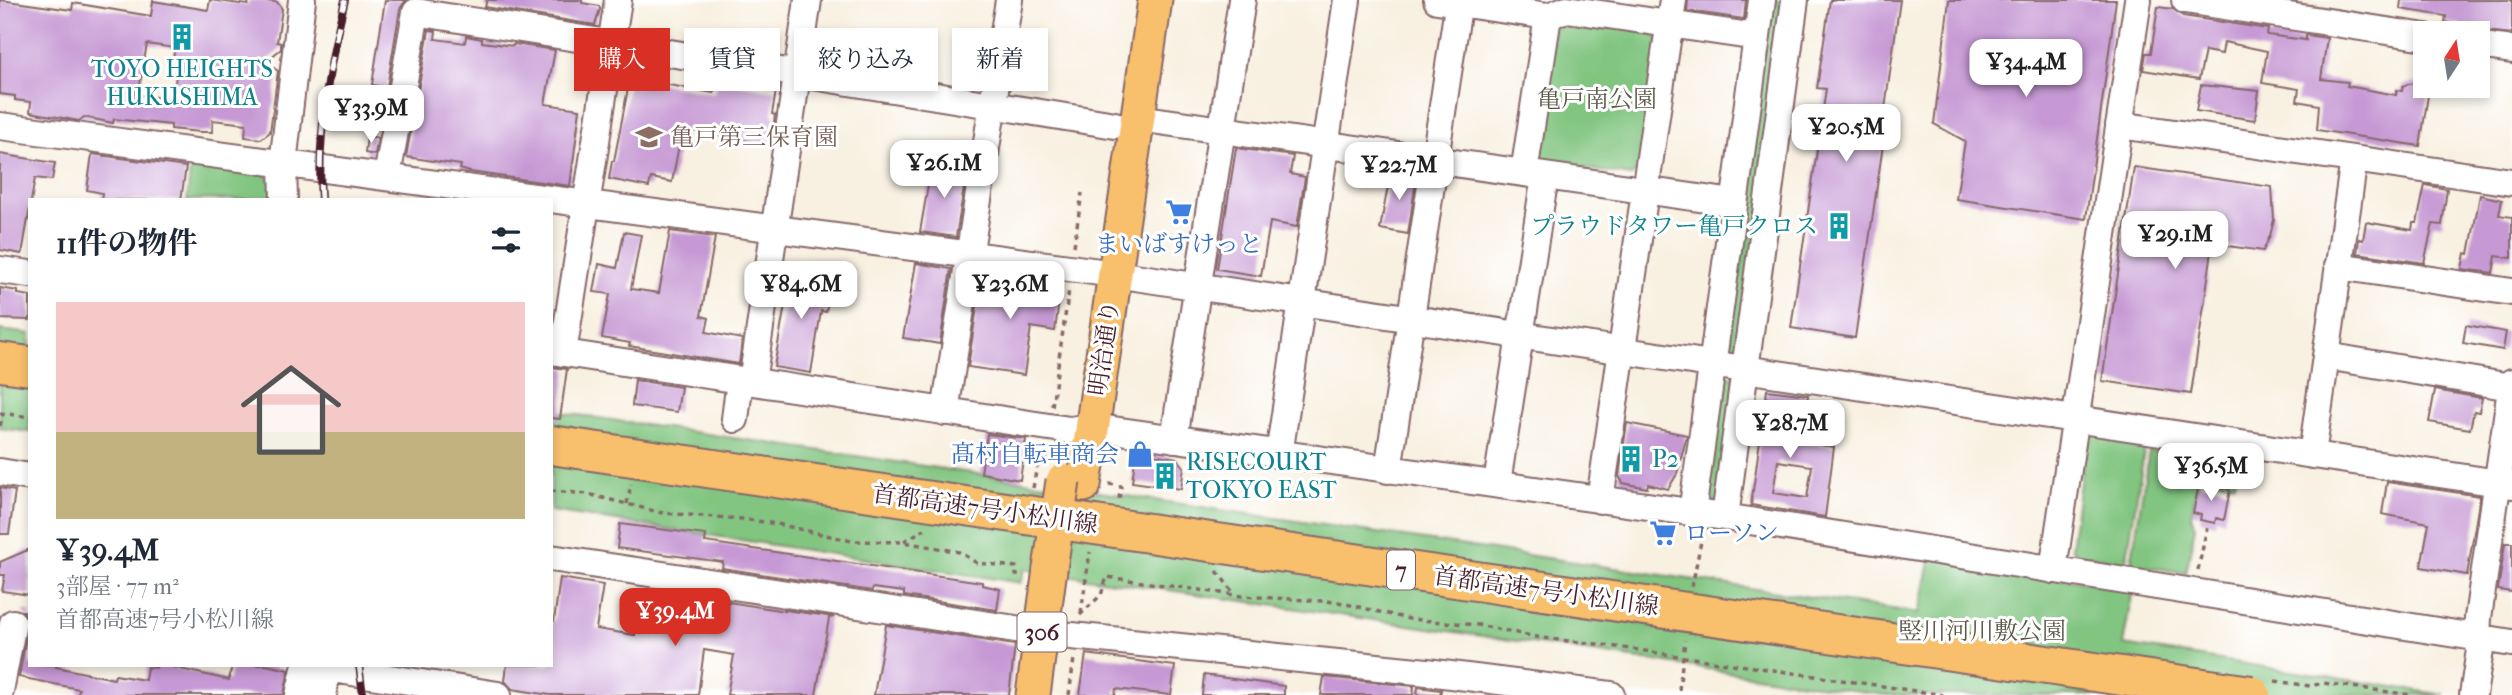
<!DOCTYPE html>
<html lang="ja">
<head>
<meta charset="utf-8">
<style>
  body { margin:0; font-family:"IM FELL French Canon","Noto Serif JP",serif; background:#f6f6f7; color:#1f2937; height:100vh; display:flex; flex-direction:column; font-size:26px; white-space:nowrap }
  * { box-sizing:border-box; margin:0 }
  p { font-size:23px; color:#747a83 }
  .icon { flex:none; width:38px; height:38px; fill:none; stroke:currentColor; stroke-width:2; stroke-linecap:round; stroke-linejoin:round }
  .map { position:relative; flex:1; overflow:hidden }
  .panel { position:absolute; left:28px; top:198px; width:525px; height:469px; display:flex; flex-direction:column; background:#fff; border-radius:0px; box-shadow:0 4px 10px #0003 }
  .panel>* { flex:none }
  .guide { position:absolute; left:574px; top:28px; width:665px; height:63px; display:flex; gap:14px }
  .needle { width:46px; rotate:12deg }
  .buttons { position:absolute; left:2413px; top:21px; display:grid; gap:14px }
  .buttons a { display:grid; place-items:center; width:77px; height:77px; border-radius:0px; background:#fff; box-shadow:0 4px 10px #0003; font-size:35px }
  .price { position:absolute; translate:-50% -60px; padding:0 16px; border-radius:14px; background:#fff; color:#222; font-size:23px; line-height:46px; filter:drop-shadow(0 2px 4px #0008) }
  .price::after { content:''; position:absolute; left:50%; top:42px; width:21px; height:16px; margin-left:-10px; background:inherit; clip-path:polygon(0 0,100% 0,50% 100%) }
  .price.current { background:#d93025; color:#fff }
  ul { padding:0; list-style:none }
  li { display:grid; align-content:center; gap:14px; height:371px; padding:0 28px }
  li+li { border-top:2px solid #e0e1e3 }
  li span { display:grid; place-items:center; height:217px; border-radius:0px; color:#555 }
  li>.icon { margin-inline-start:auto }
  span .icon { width:126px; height:126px; fill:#fffc; stroke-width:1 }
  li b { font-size:30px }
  h2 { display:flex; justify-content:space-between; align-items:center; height:84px; padding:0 28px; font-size:30px }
  .chip { padding:0 24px; border-radius:0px; background:#fff; box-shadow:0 4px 10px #0003; font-size:24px; line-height:63px }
  .chip.current { background:#d93025; color:#fff }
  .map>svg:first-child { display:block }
</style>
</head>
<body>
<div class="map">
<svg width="2512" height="695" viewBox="0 0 2512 695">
  <rect width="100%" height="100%" fill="#fff"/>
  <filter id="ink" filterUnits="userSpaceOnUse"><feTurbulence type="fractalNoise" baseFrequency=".0143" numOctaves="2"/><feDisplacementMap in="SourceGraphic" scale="14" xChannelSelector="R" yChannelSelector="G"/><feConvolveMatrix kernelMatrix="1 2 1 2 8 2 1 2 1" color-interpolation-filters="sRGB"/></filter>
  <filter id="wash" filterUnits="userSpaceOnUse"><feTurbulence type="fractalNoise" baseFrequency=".00686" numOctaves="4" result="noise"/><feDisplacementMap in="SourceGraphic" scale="28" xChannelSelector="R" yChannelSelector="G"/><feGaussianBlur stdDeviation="1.57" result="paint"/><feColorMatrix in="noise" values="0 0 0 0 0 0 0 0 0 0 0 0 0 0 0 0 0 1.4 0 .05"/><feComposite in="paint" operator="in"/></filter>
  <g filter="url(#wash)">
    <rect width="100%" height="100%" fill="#f8f0e0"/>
    <path fill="#81c580" stroke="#667256" stroke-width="2" d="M1767,0H1788L1744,348L1722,344Z
      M1566,16L1652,30L1661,43L1641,168L1631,176L1538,161L1555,23Z
      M191,164L264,173L272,182L273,199L187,200Z
      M0,330L30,334V432L0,428Z
      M1719,374L1739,378L1724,504L1702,499Z
      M551,411L1919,613L1931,558L2133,589L2123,645L2445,695H1885L1025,569L1021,583L551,511Z
      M2093,432L2146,441L2126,563L2078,554L2071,548L2086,438Z
      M2149,451L2238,464L2235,483L2199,477L2191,515L2195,527L2186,573L2131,564Z"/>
    <g id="blocks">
      <path fill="#c699d4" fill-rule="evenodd" d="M0,0L72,10L73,3L151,16L153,1L208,10L210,0L248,5L249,0L277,2L282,9L277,42L281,43V49L265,62L278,71L270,132L261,139L245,137L246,124L213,120L212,132H200L171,129V125L114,119L113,123L84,117L79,121L30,112L31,102L15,100V96L0,94ZM147,44L175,48L173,58L178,59L173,99L138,95Z
        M385,0H406L400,9L387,87L372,85Z
        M487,0H582V3L599,6L600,9L595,25L485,7Z
        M1688,0H1746L1744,19L1687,11Z
        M1830,0H1900L1883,123L1886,124L1855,338L1791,328L1826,89L1817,88Z
        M1949,0H2116L2086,219L1956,199L1965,141L1934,124Z
        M2401,0H2512V34L2460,28L2461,25L2445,22L2446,16L2400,9Z
        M2158,7L2173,9L2183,16L2268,29L2267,35L2306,40V35L2327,38L2321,79L2348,82L2347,86L2396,95L2397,90L2402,91L2403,86L2408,84L2418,83L2424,86L2429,89L2420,146L2317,130L2319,105L2297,101L2299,89L2262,83L2267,51L2224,42L2222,54L2205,51L2199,79L2143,70L2146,53H2151Z
        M429,30L436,31L435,39L465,43L466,36L482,39V42L513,46L514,44L555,50L545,104L580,109L570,186L470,172L460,169L461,165L406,157Z
        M630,78L714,93L717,81L776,91L772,114L775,115L771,145L682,129L672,182L651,178L649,187L609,179L612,161H614Z
        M2201,85L2259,91L2255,120L2196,111Z
        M367,136L378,138L375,155L365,153Z
        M1236,148L1293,156L1290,174L1305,177L1297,227L1270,222L1261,276L1217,269Z
        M0,154L55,163L52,180L35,178L22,254L0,250Z
        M92,154L186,167L181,200H101L102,193L87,190Z
        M932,162L967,169L956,237L920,232Z
        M2134,167L2272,187L2274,220L2270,236L2263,251L2213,244L2191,394L2102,381Z
        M1391,170L1417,174L1408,234L1380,229Z
        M2425,185L2447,189L2442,225L2433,224L2424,263L2357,253L2359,239L2363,240L2366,222L2412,230L2413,223H2417Z
        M2480,195L2502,200L2499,215L2512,217V258L2496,256L2493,273L2462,269L2465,253L2469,254Z
        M670,231L715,237L701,316L709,318L706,332L742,339L739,364L629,346L630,343L602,338L610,294L594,292L599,264L617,268L624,232L641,235L631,289L659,293Z
        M916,263L951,269L940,344L903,338Z
        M784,273L832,281L826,312L821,311L811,373L774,367L785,305L779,304Z
        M982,273L1061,285L1055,331L1031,327L1024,375L968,367Z
        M0,288L18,291V294L30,296V320L0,319Z
        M2466,325L2506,332L2503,350L2463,343Z
        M551,367L567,369L560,419L551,418Z
        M635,380L681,387L677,412L632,406Z
        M1767,390L1808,395L1801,442L1834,447L1825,517L1751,505ZM1778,461L1812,466L1807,498L1773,493Z
        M2435,390L2482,398L2479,412L2474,411L2470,429L2429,422Z
        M1627,423L1687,435L1677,474L1668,489L1648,484L1647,488L1623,483L1619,476Z
        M987,434L1026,439L1020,480L981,473Z
        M1136,452L1177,458L1184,467L1181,489L1132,482Z
        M2387,482L2480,496L2467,575L2421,567L2429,523L2382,514Z
        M2206,483L2230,490L2224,520L2216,518L2215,523L2200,520L2201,515L2193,513L2199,484L2205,486Z
        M0,488L15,491L9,534H0Z
        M620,524L706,535L705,542L982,582V585L1000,589L997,610L904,596V592L873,588L872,591L722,568L723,562L617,548Z
        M2505,543H2512V592L2498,590Z
        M30,549V595L2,591L5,575H0V562Z
        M560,578L603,585L596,629L635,635L642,595L659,598L660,591L785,611V610L834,617L829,618L816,695H727L734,655L704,650L698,695H550L512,689L505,681L507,665H551V621H554Z
        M22,611H30V665H57L56,667L114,679L115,675L145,680L147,667L156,668L157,665H163L229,680L232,665H266L289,670L284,695H78L79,689L19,677L28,626V617Z
        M886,625L1015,645L1009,695H874Z
        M1086,654L1175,666L1171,695L1116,689L1115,695H1080Z
        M1204,675L1284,686V695H1202Z
        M1324,677L1414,686L1413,695H1321Z
        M1418,687L1441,690L1440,695H1417Z"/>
    </g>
  </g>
  <g filter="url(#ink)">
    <use href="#blocks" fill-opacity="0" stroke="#87686a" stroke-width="2"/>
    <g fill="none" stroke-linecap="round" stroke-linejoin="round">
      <defs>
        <path id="minor" d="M1437,0L1548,16L1567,9L1757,37
          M2185,0L2426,37
          M2478,45L2512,50
          M1138,118L1734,203
          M2119,125L2512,182
          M0,126L1115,274L2512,485
          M1524,173L1548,16
          M387,177L416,12L1115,125
          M284,200L283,164L302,0
          M2338,266L2512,292
          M0,270L30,274
          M551,351L1049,427L1070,430L1092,427L1725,517L2512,643
          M563,353L618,0
          M2326,356L2511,387
          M752,382L808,0
          M945,412L1009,0
          M735,419L740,380
          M1174,439L1242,0
          M1279,455L1347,0
          M2312,455L2354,159
          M1388,470L1459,0
          M0,472L30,477
          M1497,483L1545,176
          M1600,500L1673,0
          M1692,513L1762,0
          M1725,517L1795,0
          M551,558L1042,633L1427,672L1611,695
          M2053,570L2138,0
          M307,665L498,695
          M0,691L13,623
          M299,695L306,665
          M323,695L327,668
          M2473,695L2480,650L2477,638L2478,618L2512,382"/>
        <path id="major" d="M1084,485L1155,0
          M1033,695L1050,569"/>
        <path id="highway" d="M0,362L30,366"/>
      </defs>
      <use href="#minor" stroke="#87686a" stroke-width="30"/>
      <use href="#major" stroke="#87686a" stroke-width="37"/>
      <use href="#highway" stroke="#87686a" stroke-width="42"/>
      <path stroke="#87686a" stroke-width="3.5" stroke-dasharray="5 5" stroke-linecap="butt" d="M1074,246L1082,193
        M1052,406L1069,289
        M0,413L30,417
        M0,426L3,413
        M1109,484L1121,486L1119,499H1121
        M1033,488L1037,466L1051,456
        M551,491L588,494L662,513L742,519L777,524L852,541L903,542L944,549L959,552L977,563L1016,567V575L1024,576
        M627,504L631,484
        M904,541L925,529
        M2198,570L2207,528
        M1217,571L1235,595
        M1692,587L1702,536
        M1081,613L1090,552
        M1080,615L1101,595L1107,577L1242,596L1338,602L1409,619L1478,625L1541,638L1597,644L1943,695
        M2275,681L2310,686L2323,683L2411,695
        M1679,690L1685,640
        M1069,695L1074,659"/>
      <use href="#minor" stroke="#fff" stroke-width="26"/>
      <use href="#major" stroke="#f8bf6c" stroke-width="33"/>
      <use href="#highway" stroke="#f8bf6c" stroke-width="38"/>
      <defs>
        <path id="rail" d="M321,200C317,133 329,64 345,0
          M359,665L363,695"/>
      </defs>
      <use href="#rail" stroke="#4a1f2b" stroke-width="8"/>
      <use href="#rail" stroke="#fff" stroke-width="5" stroke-dasharray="16" stroke-linecap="butt"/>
      <defs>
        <path id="major-bridge" d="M1050,569L1063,481"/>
        <path id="highway-bridge" d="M551,445L2251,695"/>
      </defs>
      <use href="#major-bridge" stroke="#87686a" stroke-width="37" stroke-linecap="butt"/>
      <use href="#highway-bridge" stroke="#87686a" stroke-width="42" stroke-linecap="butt"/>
      <use href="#major-bridge" stroke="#f8bf6c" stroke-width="33"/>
      <use href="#highway-bridge" stroke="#f8bf6c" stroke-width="38"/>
    </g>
  </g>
  <defs>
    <symbol id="building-bare" viewBox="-9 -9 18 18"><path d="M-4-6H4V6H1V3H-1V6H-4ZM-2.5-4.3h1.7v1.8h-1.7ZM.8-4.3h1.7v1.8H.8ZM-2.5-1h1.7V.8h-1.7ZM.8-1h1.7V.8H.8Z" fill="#0f9aa8" stroke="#fff" stroke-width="2.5" paint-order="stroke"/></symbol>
    <symbol id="school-bare" viewBox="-9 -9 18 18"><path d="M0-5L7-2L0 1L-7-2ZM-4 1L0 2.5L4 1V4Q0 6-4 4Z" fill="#8d6e63" stroke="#fff" stroke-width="2.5" paint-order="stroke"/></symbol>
    <symbol id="supermarket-bare" viewBox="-9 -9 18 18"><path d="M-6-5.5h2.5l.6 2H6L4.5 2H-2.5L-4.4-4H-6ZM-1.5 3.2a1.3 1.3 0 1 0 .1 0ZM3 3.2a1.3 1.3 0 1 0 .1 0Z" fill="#3f7fe0" stroke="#fff" stroke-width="2.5" paint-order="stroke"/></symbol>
    <symbol id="shop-bare" viewBox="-9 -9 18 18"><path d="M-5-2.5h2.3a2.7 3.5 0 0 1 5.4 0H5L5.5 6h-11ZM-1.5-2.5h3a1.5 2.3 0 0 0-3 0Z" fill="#3f7fe0" stroke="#fff" stroke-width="2.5" paint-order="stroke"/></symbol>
  </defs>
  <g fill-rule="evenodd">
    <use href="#building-bare" x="163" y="18" width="38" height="38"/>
    <use href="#school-bare" x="630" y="118" width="38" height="38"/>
    <use href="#supermarket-bare" x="1160" y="193" width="38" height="38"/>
    <use href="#building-bare" x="1820" y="207" width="38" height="38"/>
    <use href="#shop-bare" x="1121" y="435" width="38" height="38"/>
    <use href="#building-bare" x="1612" y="440" width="38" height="38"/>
    <use href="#building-bare" x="1146" y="457" width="38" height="38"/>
    <use href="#supermarket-bare" x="1644" y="514" width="38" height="38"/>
  </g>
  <g text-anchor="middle" stroke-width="6" stroke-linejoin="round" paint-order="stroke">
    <g fill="#fff" stroke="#80626b" stroke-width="2">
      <rect x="1387" y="550.5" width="28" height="39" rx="5"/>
      <rect x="1017.5" y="612.5" width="49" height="39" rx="5"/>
    </g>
    <g font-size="23" font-weight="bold" fill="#4a1f2b">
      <text x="1401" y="578">7</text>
      <text x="1042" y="640">306</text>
    </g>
    <g font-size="24" fill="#0d838f" stroke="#fff" text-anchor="start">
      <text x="182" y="77" text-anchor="middle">TOYO HEIGHTS<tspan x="182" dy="28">HUKUSHIMA</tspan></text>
      <text x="1818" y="234" text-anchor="end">プラウドタワー亀戸クロス</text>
      <text x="1652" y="467">P2</text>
      <text x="1186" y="470">RISECOURT<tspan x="1186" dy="28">TOKYO EAST</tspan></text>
    </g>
    <g font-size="24" fill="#5d5949" stroke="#fff">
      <text x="1597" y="107">亀戸南公園</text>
      <text x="1982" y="639">竪川河川敷公園</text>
    </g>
    <g font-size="24" fill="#785e54" stroke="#fff" text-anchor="start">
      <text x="670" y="145">亀戸第三保育園</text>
    </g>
    <g font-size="24" fill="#366cbe" stroke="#fff">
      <text x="1179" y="252">まいばすけっと</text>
      <text x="1119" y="462" text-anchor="end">髙村自転車商会</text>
      <text x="1684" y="541" text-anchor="start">ローソン</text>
    </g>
    <g font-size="24" fill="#4a1f2b" stroke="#fff">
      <text transform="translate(1104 348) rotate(-82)" y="8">明治通り</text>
      <text transform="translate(985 509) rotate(8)" y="8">首都高速7号小松川線</text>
      <text transform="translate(1546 591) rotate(8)" y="8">首都高速7号小松川線</text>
    </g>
  </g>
</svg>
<div class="buttons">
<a><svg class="needle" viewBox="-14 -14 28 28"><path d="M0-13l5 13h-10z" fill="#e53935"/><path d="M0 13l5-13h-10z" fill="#747a83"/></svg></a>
</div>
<b class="price" style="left:2026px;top:99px">¥34.4M</b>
<b class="price" style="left:371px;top:145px">¥33.9M</b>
<b class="price" style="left:1846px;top:164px">¥20.5M</b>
<b class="price" style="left:944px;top:200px">¥26.1M</b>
<b class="price" style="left:1399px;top:202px">¥22.7M</b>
<b class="price" style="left:2175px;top:271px">¥29.1M</b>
<b class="price" style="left:801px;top:321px">¥84.6M</b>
<b class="price" style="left:1010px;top:321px">¥23.6M</b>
<b class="price" style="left:1790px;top:460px">¥28.7M</b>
<b class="price" style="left:2211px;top:503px">¥36.5M</b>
<b class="price current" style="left:675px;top:648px">¥39.4M</b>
<div class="guide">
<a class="chip current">購入</a>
<a class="chip">賃貸</a>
<a class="chip">絞り込み</a>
<a class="chip">新着</a>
</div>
<section class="panel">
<h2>11件の物件<svg class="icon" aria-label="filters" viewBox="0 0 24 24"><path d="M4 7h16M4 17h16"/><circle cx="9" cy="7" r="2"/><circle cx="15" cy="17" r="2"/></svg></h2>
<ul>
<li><span style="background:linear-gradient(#f6c9c9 60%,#c2b280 0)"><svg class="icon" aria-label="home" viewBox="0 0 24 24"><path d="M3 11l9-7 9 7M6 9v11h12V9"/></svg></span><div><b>¥39.4M</b><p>3部屋 · 77 m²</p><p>首都高速7号小松川線</p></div></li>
</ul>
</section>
</div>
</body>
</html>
